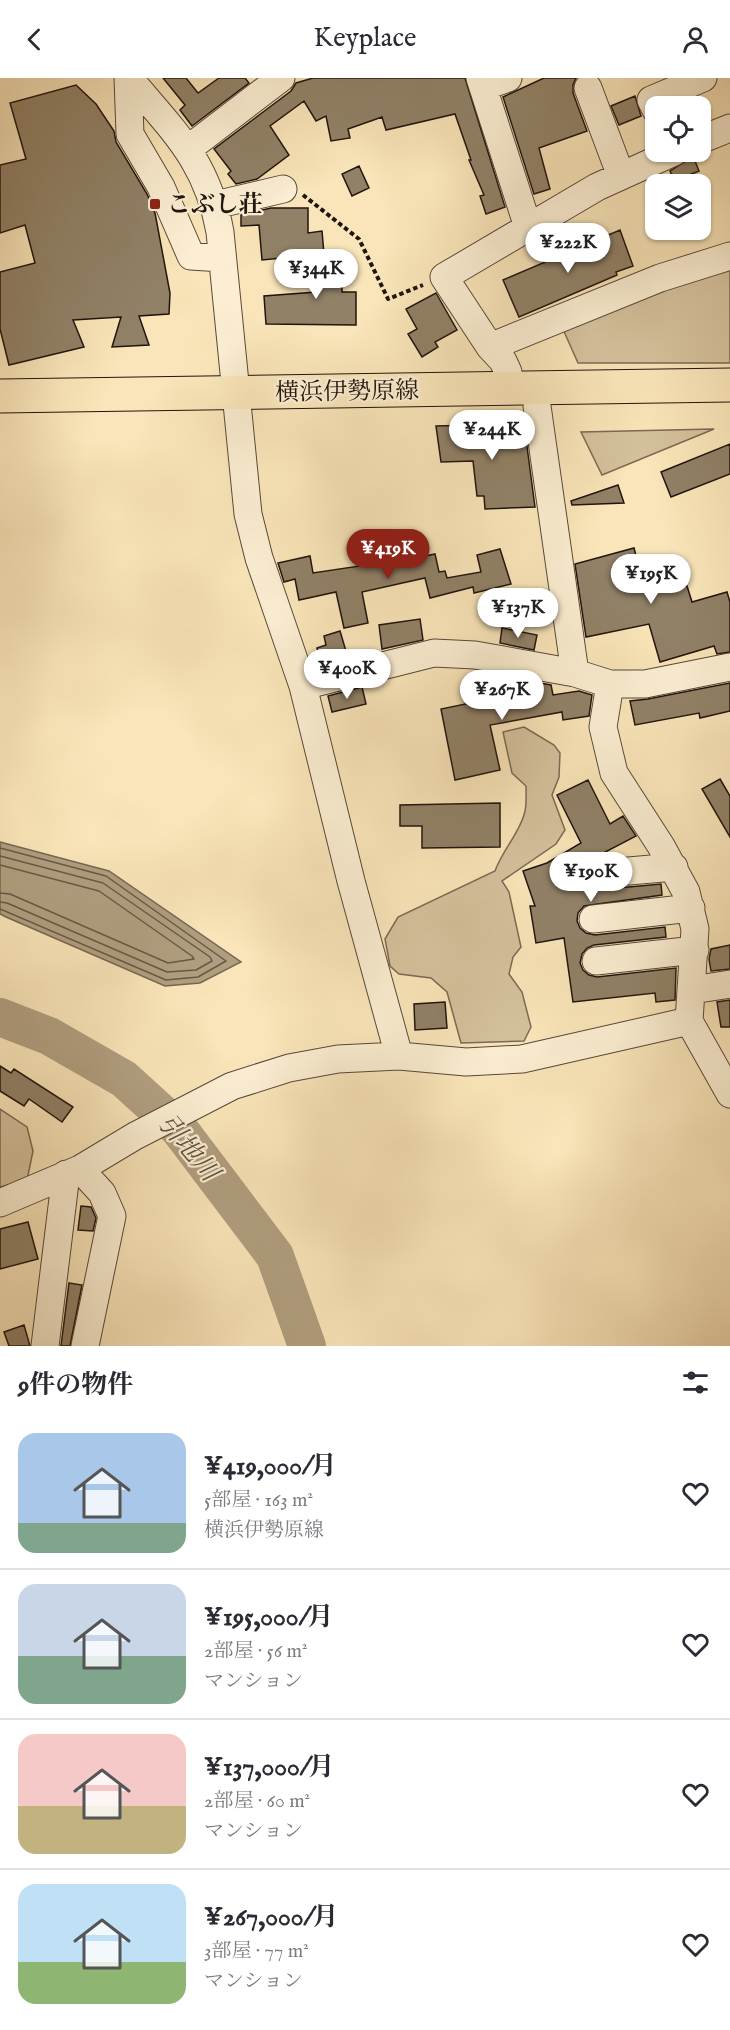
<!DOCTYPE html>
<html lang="ja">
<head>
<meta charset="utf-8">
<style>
  body { margin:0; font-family:"IM FELL English","Noto Serif JP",serif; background:#f7f7f7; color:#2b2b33; height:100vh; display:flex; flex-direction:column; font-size:22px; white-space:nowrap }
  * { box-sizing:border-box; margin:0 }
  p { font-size:20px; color:#7c7c81 }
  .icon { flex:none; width:33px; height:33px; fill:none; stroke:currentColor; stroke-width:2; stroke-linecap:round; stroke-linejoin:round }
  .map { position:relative; height:1268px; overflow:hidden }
  .panel { display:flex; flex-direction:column; background:#fff; flex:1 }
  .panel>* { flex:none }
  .controls { position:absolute; left:645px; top:18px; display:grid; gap:12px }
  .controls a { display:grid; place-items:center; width:66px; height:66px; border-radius:12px; background:#fff; box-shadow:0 2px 4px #0004; font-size:30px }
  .price { position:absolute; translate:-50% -51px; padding:0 14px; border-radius:21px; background:#fff; color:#222; font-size:20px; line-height:39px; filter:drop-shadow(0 2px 3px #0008) }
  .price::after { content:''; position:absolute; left:50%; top:36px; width:18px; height:14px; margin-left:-9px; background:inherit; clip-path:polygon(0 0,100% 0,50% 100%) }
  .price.current { background:#8f2418; color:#fff }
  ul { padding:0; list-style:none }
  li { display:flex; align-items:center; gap:18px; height:150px; padding:0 18px }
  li+li { border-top:2px solid #e1e1e2 }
  li span { display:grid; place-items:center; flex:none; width:168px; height:120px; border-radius:18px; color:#555 }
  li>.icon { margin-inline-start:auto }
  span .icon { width:72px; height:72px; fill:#fffc; stroke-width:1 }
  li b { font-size:26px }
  h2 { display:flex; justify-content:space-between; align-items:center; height:72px; padding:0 18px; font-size:26px }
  header { display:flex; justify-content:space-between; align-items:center; height:78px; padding:0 18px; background:#fff; font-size:27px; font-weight:600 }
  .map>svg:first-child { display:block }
</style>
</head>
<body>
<header><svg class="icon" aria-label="back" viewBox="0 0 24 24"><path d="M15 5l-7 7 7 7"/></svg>Keyplace<svg class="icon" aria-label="person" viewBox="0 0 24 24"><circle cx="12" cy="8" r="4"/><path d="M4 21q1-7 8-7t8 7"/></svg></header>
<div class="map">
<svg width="730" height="1268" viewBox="0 0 730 1268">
  <rect width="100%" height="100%" fill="#f9e5b9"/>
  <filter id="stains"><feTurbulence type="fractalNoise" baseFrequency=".00333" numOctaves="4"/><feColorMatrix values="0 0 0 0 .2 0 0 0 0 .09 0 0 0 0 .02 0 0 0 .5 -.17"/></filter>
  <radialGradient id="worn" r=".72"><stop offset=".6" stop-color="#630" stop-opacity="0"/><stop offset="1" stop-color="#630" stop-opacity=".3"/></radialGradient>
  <path fill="#d4c19c" stroke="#7a6a55" stroke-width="1.5" d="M730,183V285H578L562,249Z
    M714,351L602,397L581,354Z
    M524,649L554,667L560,675L559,699L552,717L565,752L556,766L502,803L509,814L521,869L513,879L509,896L522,914L531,949L524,963L461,965L447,914L431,900L399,896L390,888L385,861L398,839L495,793C502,773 518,757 524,737C527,729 526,717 526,708L512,695L503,654Z
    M0,1031L27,1049L33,1073L27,1102L0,1109Z"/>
  <path fill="#b09e7f" stroke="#776752" stroke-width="1.5" d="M0,764L109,793L241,884L200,905L165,908L6,839L0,836Z"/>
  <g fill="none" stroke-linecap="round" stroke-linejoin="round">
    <path stroke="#685946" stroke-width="1.5" d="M0,770L106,798L226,883L198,899L166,902L0,831
      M0,778L103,805L210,879L212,883L196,892L167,894L7,825L0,824
      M0,787L99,813L192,878L194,881L168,885L10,816L0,815"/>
    <path stroke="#b09e7f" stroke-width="38" d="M0,939L49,958L124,1001L179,1051L275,1178L307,1268"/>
  </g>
  <path fill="#918167" stroke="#21140e" stroke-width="1.5" d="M163,0H186L198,15L219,0H245L249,5L192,48L180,32L185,27Z
    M313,0H465L505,129L486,136L480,118L484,117L469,82H471L455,36L386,52L382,39L348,51L350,60L331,63L326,38L316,43L304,23L270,48L289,77L257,101L236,106L228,96L231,93L214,71L291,13L296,5Z
    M544,0H576L573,7V15L587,53L539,70L550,111L534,116L503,19Z
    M76,7L96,26L114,53L116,64L147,116L155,135L170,215L169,236L139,238L149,267L112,269L121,239L73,242L84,269L9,287L0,251V194L35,185L25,147L0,155V87L26,81L10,25Z
    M635,18L641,38L619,47L611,28Z
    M693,78L699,93L674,103L670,93Z
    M359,88L369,110L352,118L342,96Z
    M271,130H308V155L322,153L324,176L262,182L259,147L241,148V137Z
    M620,152L633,188L616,194L617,197L519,239L503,202Z
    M316,178H342V214H356V247L266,246L264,218L316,214Z
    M436,215L457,252L435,264L438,269L422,279L408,256L417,251L406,231Z
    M524,346L535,429L485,431L484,418H477L473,383L441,384L436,348Z
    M730,366V396L671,419L661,394Z
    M618,407L624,425L572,427L571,423Z
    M634,470L640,493L681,486L685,508H687L692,524L727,514L730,524V574L717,576L714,568L660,584L649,546L586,559L575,486Z
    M500,471L511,506L474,515L473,509L430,520L425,500L362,514L368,545L344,550L336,514L299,522L295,501L284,504L278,485L310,478L313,495L360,488L357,476L376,472L380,488L435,476L439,494L445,493L447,500L481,494L477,477Z
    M420,541L423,562L382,571L379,547Z
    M502,550L537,557L534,572L500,565Z
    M340,553L348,580L321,587L317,570L326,567L324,558Z
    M522,602L551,607L553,617L579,613L592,617L589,638L563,642L562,634L490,647L500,692L455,702L441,631L485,622V609Z
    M730,605V633L700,640L699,635L635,647L630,623L648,621Z
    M362,609L366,626L332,634L328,618Z
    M720,701L730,718V759L702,711Z
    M588,702L610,746L623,738L636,758L586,784L581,790L579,797L582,805L588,810L596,812L661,806L662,817L584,828L578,835L577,843L580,850L586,855L595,857L665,849L666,859L594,867L587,870L582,876L580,885L583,892L589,897L597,899L676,890L675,922L656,924L655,915L573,924L564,860L536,865L530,828H535L523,793L547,785L581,765L557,717Z
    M500,725V769L422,770V748H400V727Z
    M730,867V891L711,893L709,881L711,871Z
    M730,922V949H721L717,924Z
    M445,924L447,950L415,952L414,926Z
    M0,988L11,995L14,991L73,1029L62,1044L29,1021L24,1028L0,1013Z
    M81,1128L91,1129L96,1140L93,1153L78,1152Z
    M28,1144L38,1181L0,1191V1151Z
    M69,1205L82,1207L70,1268H61Z
    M24,1247L30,1268H9L4,1254Z"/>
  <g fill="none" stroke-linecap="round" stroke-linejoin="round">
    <defs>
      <path id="minor" d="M128,0L130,56L161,109L191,178L222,180
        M129,0C173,53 207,82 220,154L248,436L259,480L303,608L351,803L399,978
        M480,0L528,149
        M483,9L508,0
        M588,10L621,98
        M656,32L651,22L703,0
        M700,62L730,50
        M188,71L281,0
        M215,127L283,111
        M490,269L660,200L730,178
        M509,310L508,294L503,283L490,269L444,199L597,109L674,74
        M537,328L575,595
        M610,606L603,649L614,695L661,768L686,814L695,851L689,943L730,1016
        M303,608L434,575L475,577L575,595L610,606H645L730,589
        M595,796L674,789
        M593,841L691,830
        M596,883L695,872
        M692,912L730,906
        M80,1091L102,1115L112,1138L85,1268
        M0,1125L80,1091L135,1058L232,1008L289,990L338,981L399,978L466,984L522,981L689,943
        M45,1268L66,1096"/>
      <path id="major" d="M0,318L730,307"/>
    </defs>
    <use href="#minor" stroke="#574839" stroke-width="29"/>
    <use href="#major" stroke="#21140e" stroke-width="35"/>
    <path stroke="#21140e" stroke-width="4" stroke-dasharray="4.5 3" stroke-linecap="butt" d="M303,117L359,161L388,221L423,207"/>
    <use href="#minor" stroke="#fbeed2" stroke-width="27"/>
    <use href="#major" stroke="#f9e5b9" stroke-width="33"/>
  </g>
  <rect fill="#8f2418" stroke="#fbeed2" stroke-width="2" x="149" y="120" width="12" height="12" rx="3"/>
  <g text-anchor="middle" stroke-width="4.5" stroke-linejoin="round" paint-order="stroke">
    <g font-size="24" font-weight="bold" fill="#21140e" stroke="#fbeed2" text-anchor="start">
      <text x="167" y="134">こぶし荘</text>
    </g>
    <g font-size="24" fill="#21140e" stroke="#fbeed2">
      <text transform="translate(347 313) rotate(-1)" y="8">横浜伊勢原線</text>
    </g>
    <g font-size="26" font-style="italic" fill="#615241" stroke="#fbeed2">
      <text transform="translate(189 1069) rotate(50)" y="9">引地川</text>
    </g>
  </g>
  <rect width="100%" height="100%" filter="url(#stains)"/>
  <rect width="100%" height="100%" fill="url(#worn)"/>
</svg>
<div class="controls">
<a><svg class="icon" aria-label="locate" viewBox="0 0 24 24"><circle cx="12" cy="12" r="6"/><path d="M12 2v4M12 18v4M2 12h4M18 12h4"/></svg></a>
<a><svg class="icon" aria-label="layers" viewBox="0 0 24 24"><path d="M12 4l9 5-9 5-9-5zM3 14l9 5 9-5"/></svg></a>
</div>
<b class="price" style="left:568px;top:196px">¥222K</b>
<b class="price" style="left:316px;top:222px">¥344K</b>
<b class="price" style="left:492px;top:383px">¥244K</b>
<b class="price current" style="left:388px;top:502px">¥419K</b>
<b class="price" style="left:651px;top:527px">¥195K</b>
<b class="price" style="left:518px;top:561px">¥137K</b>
<b class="price" style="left:347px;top:622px">¥400K</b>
<b class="price" style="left:502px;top:643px">¥267K</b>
<b class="price" style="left:591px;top:825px">¥190K</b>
</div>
<section class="panel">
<h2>9件の物件<svg class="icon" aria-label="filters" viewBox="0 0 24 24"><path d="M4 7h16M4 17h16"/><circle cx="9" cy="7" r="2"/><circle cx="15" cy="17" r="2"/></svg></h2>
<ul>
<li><span style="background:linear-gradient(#a9c7e8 75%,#7fa58c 0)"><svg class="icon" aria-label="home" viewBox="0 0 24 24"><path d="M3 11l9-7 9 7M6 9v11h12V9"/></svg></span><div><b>¥419,000/月</b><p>5部屋 · 163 m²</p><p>横浜伊勢原線</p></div><svg class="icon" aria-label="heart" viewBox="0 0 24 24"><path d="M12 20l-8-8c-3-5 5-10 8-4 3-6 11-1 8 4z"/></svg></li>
<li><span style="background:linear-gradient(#c9d6e8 60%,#7fa58c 0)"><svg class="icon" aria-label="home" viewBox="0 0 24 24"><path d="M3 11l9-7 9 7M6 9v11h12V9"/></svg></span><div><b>¥195,000/月</b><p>2部屋 · 56 m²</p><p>マンション</p></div><svg class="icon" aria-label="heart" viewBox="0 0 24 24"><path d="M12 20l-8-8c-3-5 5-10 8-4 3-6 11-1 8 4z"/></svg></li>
<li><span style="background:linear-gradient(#f6c9c9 60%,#c2b280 0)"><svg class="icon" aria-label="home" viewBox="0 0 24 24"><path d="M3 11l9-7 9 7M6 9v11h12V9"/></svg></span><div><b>¥137,000/月</b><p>2部屋 · 60 m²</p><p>マンション</p></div><svg class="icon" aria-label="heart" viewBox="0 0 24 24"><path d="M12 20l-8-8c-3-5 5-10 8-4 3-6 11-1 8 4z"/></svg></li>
<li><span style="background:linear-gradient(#bfe0f5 65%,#8fb573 0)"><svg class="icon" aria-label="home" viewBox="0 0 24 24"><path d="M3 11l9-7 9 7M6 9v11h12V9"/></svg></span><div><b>¥267,000/月</b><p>3部屋 · 77 m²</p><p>マンション</p></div><svg class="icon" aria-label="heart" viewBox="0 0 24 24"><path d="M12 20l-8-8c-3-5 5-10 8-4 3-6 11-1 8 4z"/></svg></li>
</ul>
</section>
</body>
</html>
